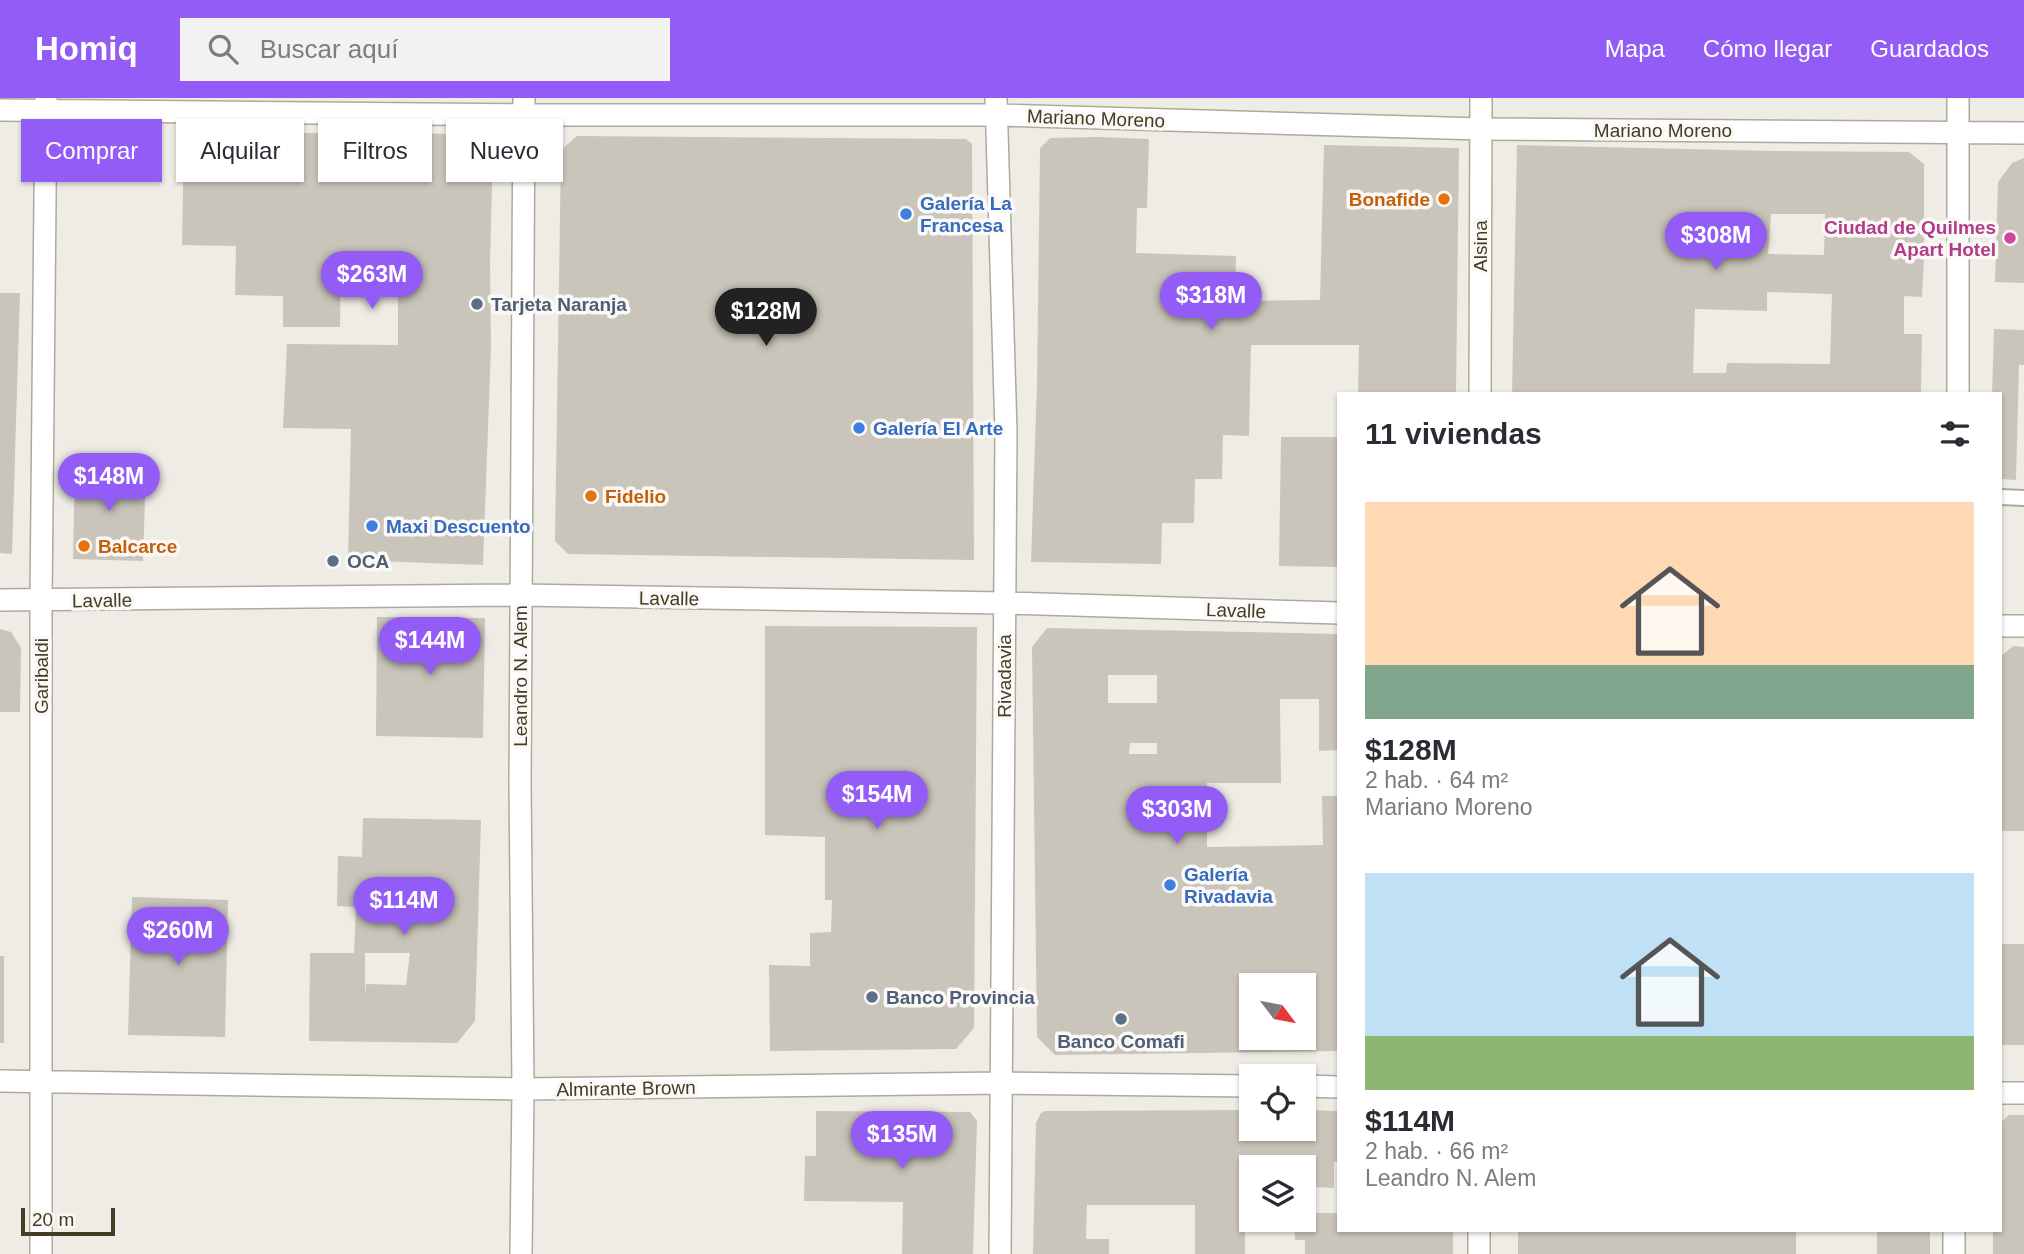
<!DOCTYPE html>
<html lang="es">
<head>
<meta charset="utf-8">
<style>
  body { margin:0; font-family:Helvetica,sans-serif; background:#f2f2f3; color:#2b2b33; height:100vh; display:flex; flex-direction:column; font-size:26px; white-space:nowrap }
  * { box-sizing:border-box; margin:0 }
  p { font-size:23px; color:#7c7c81 }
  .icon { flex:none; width:38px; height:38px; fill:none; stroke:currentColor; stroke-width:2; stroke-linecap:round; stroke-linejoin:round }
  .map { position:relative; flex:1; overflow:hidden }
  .panel { position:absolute; left:1337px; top:294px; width:665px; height:840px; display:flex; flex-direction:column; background:#fff; border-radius:0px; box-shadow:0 2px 5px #0004 }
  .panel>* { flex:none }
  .guide { position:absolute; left:21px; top:21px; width:665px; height:63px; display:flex; gap:14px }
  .needle { width:46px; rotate:122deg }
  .controls { position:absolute; left:1239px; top:875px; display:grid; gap:14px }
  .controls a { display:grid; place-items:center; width:77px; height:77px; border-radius:0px; background:#fff; box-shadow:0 2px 5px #0004; font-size:35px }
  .scale { position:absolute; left:21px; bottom:18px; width:94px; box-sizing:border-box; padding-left:7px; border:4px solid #423d23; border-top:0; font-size:19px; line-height:24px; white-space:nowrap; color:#423d23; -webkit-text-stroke:5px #fbf9f7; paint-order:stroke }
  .price { position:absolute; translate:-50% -60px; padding:0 16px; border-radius:24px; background:#945cf6; color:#fff; font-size:23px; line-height:46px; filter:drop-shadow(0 2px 4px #0008) }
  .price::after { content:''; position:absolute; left:50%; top:42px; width:21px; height:16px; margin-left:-10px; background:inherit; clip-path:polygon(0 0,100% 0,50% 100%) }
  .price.current { background:#222; color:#fff }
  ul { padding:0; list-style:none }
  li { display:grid; align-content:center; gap:14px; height:371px; padding:0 28px }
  li span { display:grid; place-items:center; height:217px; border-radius:0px; color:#555 }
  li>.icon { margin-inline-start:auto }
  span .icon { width:126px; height:126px; fill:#fffc; stroke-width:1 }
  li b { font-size:30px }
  h2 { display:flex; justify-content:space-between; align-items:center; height:84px; padding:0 28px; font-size:30px }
  .tag { padding:0 24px; border-radius:0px; background:#fff; box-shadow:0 2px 5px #0004; font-size:24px; line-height:63px }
  .tag.current { background:#945cf6; color:#fff }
  header { display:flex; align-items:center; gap:42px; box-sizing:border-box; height:98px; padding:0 35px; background:#945cf6; color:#fff }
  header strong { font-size:33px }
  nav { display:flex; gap:38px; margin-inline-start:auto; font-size:24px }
  .search { width:490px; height:63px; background:#f2f2f3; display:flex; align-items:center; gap:18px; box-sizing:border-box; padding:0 24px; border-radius:0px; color:#7c7c81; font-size:26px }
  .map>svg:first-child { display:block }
</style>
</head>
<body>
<header>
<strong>Homiq</strong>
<div class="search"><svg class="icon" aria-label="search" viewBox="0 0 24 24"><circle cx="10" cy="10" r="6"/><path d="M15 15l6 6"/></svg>Buscar aquí</div>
<nav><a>Mapa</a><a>Cómo llegar</a><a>Guardados</a></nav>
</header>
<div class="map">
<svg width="2024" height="1156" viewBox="0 0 2024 1156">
  <rect width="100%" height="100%" fill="#efece6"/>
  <path fill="#cac5ba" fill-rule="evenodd" d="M184,34L478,36L490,42L493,47L490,166L491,248L483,467L348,462L351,331L283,330L287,246L398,247V165L341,164L340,229H283V198L235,197L236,148L182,147Z
    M577,38L966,41L972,46L974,462L568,456L555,443L561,52Z
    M1098,39L1149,41L1147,110H1137L1136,155L1236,158L1235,203L1320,202L1324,47L1459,50L1456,296H1358L1359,247H1251L1249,338L1223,337L1222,381H1195L1194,425H1162L1161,466L1031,464L1037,287L1040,50L1050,40Z
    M1517,47L1773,53L1909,54L1924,66V161L1922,199L1904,198V236H1922L1921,296H1512ZM1771,116H1825L1824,157L1768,156ZM1767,194L1832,196L1830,266L1727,265L1726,275H1693L1695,211L1767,213Z
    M2024,60V185L1995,184L1998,84L2012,65Z
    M0,195H20L12,456L0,455Z
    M1994,231L2024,232V267H2019L2016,382L2000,381V296H1992Z
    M1281,339H1339V469L1279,468Z
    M75,367L146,369L143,463L73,461Z
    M377,519L485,520L483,640L376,638Z
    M765,528L977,529L974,930L956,951L770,953L769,867L810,868V835L831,834L832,802H825V739L765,737Z
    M1047,530L1339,536V652L1319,653V601H1280L1281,685H1207V749L1323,747L1322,698H1339V953L1055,957L1037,939L1032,549ZM1108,577H1157V605H1108ZM1130,645H1157V656H1129ZM1251,887H1304V940H1251Z
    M0,531L11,534L21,550L20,614H0Z
    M2013,548L2024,549V733H2000V559Z
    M363,720L481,722L475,923L457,945L309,943L310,855H354L356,809L337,808L338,758L362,759ZM365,855H410L406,887L366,886L365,897Z
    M132,799L228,802L225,939L128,937Z
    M2000,846H2024V947H2000Z
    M0,858H4V945H0Z
    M1251,1012V1031H1304V1012L1339,1013V1064H1334V1090L1313,1089L1312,1115H1339V1132H1453V1156H1305V1142H1295L1294,1122H1304V1069H1251V1120H1245V1156H1195V1107H1087L1086,1141H1109V1156H1033L1036,1025L1041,1015L1045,1013Z
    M816,1013L970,1014L977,1023L973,1156H902L903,1104L804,1103L805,1058H816Z
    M2009,1017H2024V1156H1993V1132H2000V1025Z
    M1518,1132H1796V1156H1518Z
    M1877,1133L1930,1134V1156H1877Z"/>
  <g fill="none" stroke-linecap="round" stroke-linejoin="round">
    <defs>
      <path id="lane" d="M2000,399L2024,400"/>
      <path id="street" d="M996,0L1006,334L1000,1156
        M0,12L524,17H997L1481,31L2024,35
        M1958,296V0
        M0,502L520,497L1004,505L1339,515
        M2000,528H2024
        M0,983L523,991L1002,985L1251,988
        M1304,988L1339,989
        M2000,995H2024
        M41,1156V503L46,0
        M521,1156L523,991L520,686L524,0
        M1954,1156V1132"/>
      <path id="secondary" d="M1480,296L1481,0
        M1479,1132V1156"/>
    </defs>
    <use href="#lane" stroke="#adaa9c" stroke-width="18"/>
    <use href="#street" stroke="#adaa9c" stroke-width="24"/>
    <use href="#secondary" stroke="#b0aa97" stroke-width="24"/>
    <use href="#lane" stroke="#fff" stroke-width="14"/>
    <use href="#street" stroke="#fff" stroke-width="21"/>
    <use href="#secondary" stroke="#fff" stroke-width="21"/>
  </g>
  <g fill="#e8710a" stroke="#fbf9f7" stroke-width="2.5">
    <circle cx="1444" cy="101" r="7"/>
    <circle cx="591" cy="398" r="7"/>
    <circle cx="84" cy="448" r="7"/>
  </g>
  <g fill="#3f7fe0" stroke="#fbf9f7" stroke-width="2.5">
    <circle cx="906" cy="116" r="7"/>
    <circle cx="859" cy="330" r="7"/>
    <circle cx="372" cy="428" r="7"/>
    <circle cx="1170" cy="787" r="7"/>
  </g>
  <circle fill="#d1479c" stroke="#fbf9f7" stroke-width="2.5" cx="2010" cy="140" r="7"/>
  <g fill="#5c6f8a" stroke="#fbf9f7" stroke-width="2.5">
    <circle cx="477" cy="206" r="7"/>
    <circle cx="333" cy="463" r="7"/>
    <circle cx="872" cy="899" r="7"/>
    <circle cx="1121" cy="921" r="7"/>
  </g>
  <g text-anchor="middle" stroke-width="7" stroke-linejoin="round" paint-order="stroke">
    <g font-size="19" fill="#423d23" stroke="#fbf9f7">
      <text transform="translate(1096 20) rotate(2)" y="7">Mariano Moreno</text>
      <text x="1663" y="39">Mariano Moreno</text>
      <text transform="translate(1480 148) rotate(-90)" y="7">Alsina</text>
      <text transform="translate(669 500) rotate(1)" y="7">Lavalle</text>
      <text transform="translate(102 502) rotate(-1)" y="7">Lavalle</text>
      <text transform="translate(1236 512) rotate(2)" y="7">Lavalle</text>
      <text transform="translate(41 578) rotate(-90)" y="7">Garibaldi</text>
      <text transform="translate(520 578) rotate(-90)" y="7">Leandro N. Alem</text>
      <text transform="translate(1004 578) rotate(-90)" y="7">Rivadavia</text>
      <text transform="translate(626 990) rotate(-1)" y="7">Almirante Brown</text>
    </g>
    <g font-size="19" font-weight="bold" fill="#c56008" stroke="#fbf9f7" text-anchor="start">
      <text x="1430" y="108" text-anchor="end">Bonafide</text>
      <text x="605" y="405">Fidelio</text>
      <text x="98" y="455">Balcarce</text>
    </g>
    <g font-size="19" font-weight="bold" fill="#366cbe" stroke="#fbf9f7" text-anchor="start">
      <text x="920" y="112">Galería La<tspan x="920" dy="22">Francesa</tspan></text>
      <text x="873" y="337">Galería El Arte</text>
      <text x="386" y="435">Maxi Descuento</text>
      <text x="1184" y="783">Galería<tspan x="1184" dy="22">Rivadavia</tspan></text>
    </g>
    <g font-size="19" font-weight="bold" fill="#b23c85" stroke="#fbf9f7" text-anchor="end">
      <text x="1996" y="136">Ciudad de Quilmes<tspan x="1996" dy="22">Apart Hotel</tspan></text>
    </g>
    <g font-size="19" font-weight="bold" fill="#4e5e75" stroke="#fbf9f7" text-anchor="start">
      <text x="491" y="213">Tarjeta Naranja</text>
      <text x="347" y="470">OCA</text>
      <text x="886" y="906">Banco Provincia</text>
      <text x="1121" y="950" text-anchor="middle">Banco Comafi</text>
    </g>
  </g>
</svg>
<div class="controls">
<a><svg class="needle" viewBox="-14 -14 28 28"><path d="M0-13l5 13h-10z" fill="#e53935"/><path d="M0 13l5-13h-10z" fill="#7c7c81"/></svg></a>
<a><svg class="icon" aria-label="locate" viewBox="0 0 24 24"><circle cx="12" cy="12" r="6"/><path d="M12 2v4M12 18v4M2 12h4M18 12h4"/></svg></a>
<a><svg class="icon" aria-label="layers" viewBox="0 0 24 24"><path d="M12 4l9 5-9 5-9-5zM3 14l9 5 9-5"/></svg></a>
</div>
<div class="scale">20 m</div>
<b class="price" style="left:1716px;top:174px">$308M</b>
<b class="price" style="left:372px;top:213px">$263M</b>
<b class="price" style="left:1211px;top:234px">$318M</b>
<b class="price current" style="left:766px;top:250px">$128M</b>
<b class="price" style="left:109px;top:415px">$148M</b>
<b class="price" style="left:430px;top:579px">$144M</b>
<b class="price" style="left:877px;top:733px">$154M</b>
<b class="price" style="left:1177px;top:748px">$303M</b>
<b class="price" style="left:404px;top:839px">$114M</b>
<b class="price" style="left:178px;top:869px">$260M</b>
<b class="price" style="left:902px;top:1073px">$135M</b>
<div class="guide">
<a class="tag current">Comprar</a>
<a class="tag">Alquilar</a>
<a class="tag">Filtros</a>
<a class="tag">Nuevo</a>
</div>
<section class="panel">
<h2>11 viviendas<svg class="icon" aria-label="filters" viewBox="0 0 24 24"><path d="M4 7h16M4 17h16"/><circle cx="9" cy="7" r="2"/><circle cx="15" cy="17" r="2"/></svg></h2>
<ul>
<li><span style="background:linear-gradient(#ffd9b3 75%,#7fa58c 0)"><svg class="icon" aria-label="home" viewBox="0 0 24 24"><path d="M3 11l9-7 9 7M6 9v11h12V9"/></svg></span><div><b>$128M</b><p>2 hab. · 64 m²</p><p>Mariano Moreno</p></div></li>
<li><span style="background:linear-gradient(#bfe0f5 75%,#8fb573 0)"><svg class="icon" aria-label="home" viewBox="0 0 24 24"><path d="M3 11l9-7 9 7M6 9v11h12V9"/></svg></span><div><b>$114M</b><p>2 hab. · 66 m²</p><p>Leandro N. Alem</p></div></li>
</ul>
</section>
</div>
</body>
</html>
